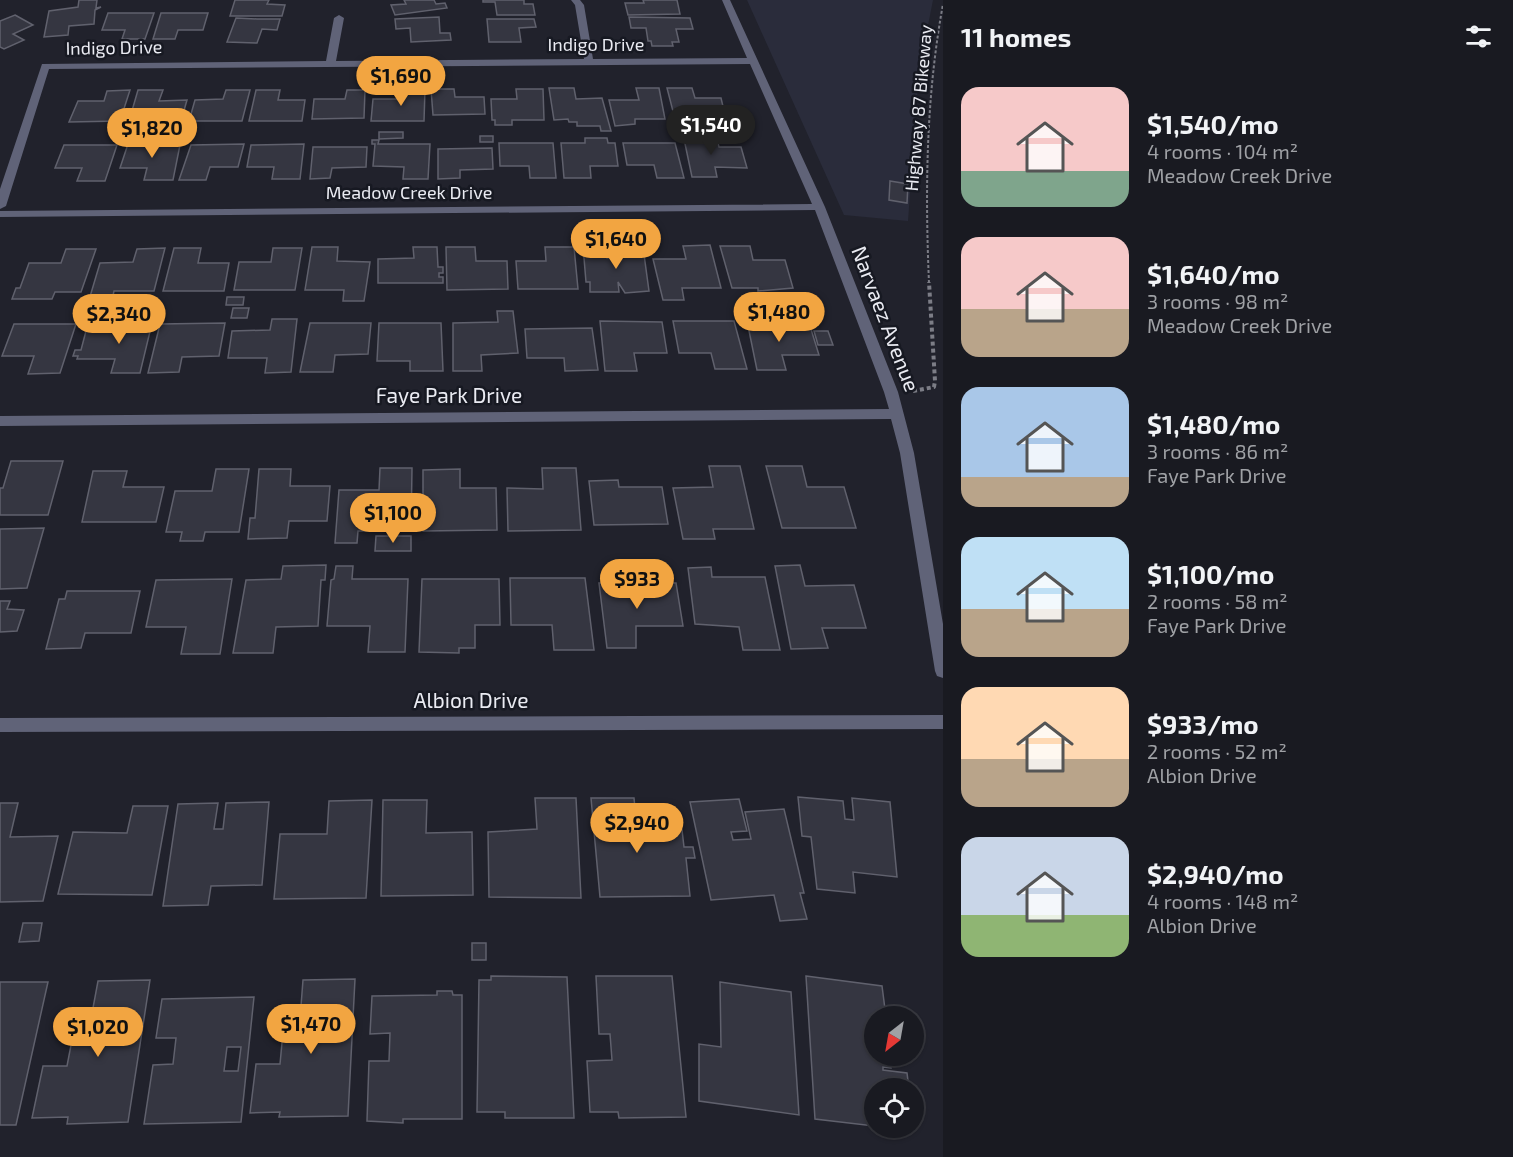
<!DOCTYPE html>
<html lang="en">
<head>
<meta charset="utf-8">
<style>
  body { margin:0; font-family:"Exo 2",sans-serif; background:#22232a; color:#f1f3f6; height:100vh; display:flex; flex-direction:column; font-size:22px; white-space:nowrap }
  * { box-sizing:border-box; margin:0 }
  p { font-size:20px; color:#9fa1a5 }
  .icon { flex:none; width:33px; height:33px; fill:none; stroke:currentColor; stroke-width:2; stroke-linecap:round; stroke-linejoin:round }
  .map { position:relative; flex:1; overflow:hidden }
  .side { display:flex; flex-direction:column; background:#191a21; width:570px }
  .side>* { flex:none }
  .needle { width:39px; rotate:211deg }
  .controls { position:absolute; left:864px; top:1006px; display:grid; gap:12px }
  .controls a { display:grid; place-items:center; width:60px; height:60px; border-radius:50%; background:#191a21; box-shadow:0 2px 4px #0004,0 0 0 2px #37383f; font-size:30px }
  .price { position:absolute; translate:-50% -51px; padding:0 14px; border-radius:21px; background:#f2a541; color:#111; font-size:20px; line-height:39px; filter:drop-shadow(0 2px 3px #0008) }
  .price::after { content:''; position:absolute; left:50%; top:36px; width:18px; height:14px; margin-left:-9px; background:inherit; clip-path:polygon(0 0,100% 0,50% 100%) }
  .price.active { background:#222; color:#fff }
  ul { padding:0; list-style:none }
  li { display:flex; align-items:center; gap:18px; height:150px; padding:0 18px }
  li span { display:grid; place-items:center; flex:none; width:168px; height:120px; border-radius:18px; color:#555 }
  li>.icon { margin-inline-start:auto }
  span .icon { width:72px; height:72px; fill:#fffc; stroke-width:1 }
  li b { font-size:26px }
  h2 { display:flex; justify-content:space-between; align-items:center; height:72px; padding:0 18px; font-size:26px }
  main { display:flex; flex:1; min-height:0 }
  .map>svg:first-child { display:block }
</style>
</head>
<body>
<main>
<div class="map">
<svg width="943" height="1157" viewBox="0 0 943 1157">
  <rect width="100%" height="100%" fill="#21222c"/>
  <path fill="#2a2c3b" d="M747,0H933L919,71L908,221L844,215Z"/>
  <path fill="#353641" stroke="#60616d" stroke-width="1.5" fill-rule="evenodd" d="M79,0H97L96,8L101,7L95,10L94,24L69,26L68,35L44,37L49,11L78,7Z
    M235,0H269L267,4L285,5L282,16H230Z
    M404,0H434L436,4L445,3L447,8L395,15L391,5L406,4Z
    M483,0H524V4H533L535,15H497L495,2H483Z
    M643,0H677L680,14L628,15L625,3H644Z
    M108,13H154L145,39H122L125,30H102Z
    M161,13H208L203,30H178L175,39H153Z
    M15,15L33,25L13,34L24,40L4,49L0,47V21Z
    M439,17L440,33H450L451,40L411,42L410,28L396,29L395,19Z
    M629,17L690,18L693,29H676L679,42H672L673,46H652L651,41H648L646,28H631Z
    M236,18L257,19H280L277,30L262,29L257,43L227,42Z
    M487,19H534L536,27L519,28L521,42H489Z
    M549,88H574L576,99L602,98L611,131H601L600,126H577V122H569L568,119L554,120Z
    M636,88H659L665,119H635V124L615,126L609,100H639Z
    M667,88H692L695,98H721L726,119H675Z
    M403,89H425L424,121H371L373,99H402Z
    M431,89H454L455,97H484L485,114L433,115Z
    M516,89H543L544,120H512V125H495V120H492L491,99H517Z
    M130,90L120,121L69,122L78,101H104L107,91Z
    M138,90H163L159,101L187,100L181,121H129Z
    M226,90H250L242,121H189L195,100L223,99Z
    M256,90H280L278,100H305L302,121H249Z
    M347,90H365L364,118L312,119L314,99H345Z
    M379,132H403V138L379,139Z
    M687,134L699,135L700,139H717L719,147H741L747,168L715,167L717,177H692L684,139H687Z
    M480,136H493V142H480Z
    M144,137L142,145H180L173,180H144L147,168H120L130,138Z
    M585,138H607L608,143H615L618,166H590L591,178H564L561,143H585Z
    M372,140H379L378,144H430L428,179H403L404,167L373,166L375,144H372Z
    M499,143H553L556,178H530L529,166H500Z
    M623,143H675L684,178H657L654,165H627Z
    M244,144L238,167H210L206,180H179L191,145Z
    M304,144L300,179H272L274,167H247L251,145Z
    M64,145H117L105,181H77L82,168H55Z
    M313,147H367L366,167L332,168L330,178L310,179Z
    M492,148L493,169L460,170V178L438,179V149Z
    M890,181L908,184L907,203L889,200Z
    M710,245L721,288H682L684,300H663L653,259H686L683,246Z
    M583,246L606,247L607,258H613L612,252L625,253L624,247H643L649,291L625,293L618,282L619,292H590V282H586Z
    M720,246H750L753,260H785L793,288L758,291V288H732Z
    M312,247H338L337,261L370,262L364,301H343L344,290H305Z
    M413,247H437L438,267H443V273H439V277H443V283H378V259L414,258Z
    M446,247H475L476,261H507L508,289L447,290Z
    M545,247H574L578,289H518L516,261H546Z
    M165,248L154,291H114L112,300H89L100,263L133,262L137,249Z
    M174,248H201L198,263H229L224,291H163Z
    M273,248H302L295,290H234L239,262H271Z
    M66,249H96L81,292H55L52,299H12L16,288H20L29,263H61Z
    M227,297H244L243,305H226Z
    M233,308H249L247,318H231Z
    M497,311H513L518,353L481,355L482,371H453V323L498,322Z
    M746,316H763L766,326H810L819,355H782L786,370H757Z
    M120,319H153L140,373H111L115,359H77L78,356H73L75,350H81L86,331H116Z
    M272,319H297L291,372L265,373L267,358H228L232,331L270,330Z
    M600,321L662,322L667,353H634L637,371H605Z
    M673,321H734L747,369H715L711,353H679Z
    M225,323L219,356L182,357L179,372L148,373L160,324Z
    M310,323H371L368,354L335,355L333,372H300Z
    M379,323H441L443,371H410V361H377Z
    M14,324H76L60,373L28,374L34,356H2Z
    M592,328L598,370L565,371L564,358H527L525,329Z
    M814,331H828L833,345H818Z
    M11,461H63L48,515H0V488H3Z
    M709,466H740L754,529H713L715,539H683L673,488L713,487Z
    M766,466H802L807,487H844L856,528H782Z
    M380,468H412L411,531H358L357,543H335L339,490H379Z
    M542,468H576L581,530L508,531L507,488L543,489Z
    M216,469H249L239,532H205L203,541H180L182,532H166L175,491H212Z
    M259,469H291L290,486H330L327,521H289L287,538L248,539L250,518H255Z
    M460,469V488H496L497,530L423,531V470Z
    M93,471H127L123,487H164L156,522H82Z
    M618,480L619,487H662L668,524L594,525L589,481Z
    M44,528L27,588L0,589V529Z
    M376,536H411V551H375Z
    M326,565L325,580H321L318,626L276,627L273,653H233L246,580L281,579L283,566Z
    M800,565L805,586L854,585L866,628H822L828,648L791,649L775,566Z
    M336,566H353L352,579H408L405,652H368L370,626H327L331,580L334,579Z
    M711,567L712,577H765L780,650H743L739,627L695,624L688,568Z
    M510,578H585L594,650H554L552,625H511Z
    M232,579L220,654H181L186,627H146L156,580Z
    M422,579H499L500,625H475V648H459V653L419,652Z
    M599,583H676L683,626H636V648H607Z
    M67,591H140L131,633H85L81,648L46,649L59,599H65Z
    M0,601H10L7,609L24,610L17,631L0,632Z
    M798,797L843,801L845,819L854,820L852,798L890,802L897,877L853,872L855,893L817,889L811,837L802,836Z
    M535,798H576L581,898L489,897L488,832L537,829Z
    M591,798H634L637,830H682L684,847H693L695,858H686L690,896L600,897Z
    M739,799L747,831L731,832L733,840L751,839L745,812L784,809L804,893H800L807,919L780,921L774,895L711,900L690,802Z
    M372,800L366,898L274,899L280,834H327L329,801Z
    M383,800H427L426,833L472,832L473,895L381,896Z
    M269,802L262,885L211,886L208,905L163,906L178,804L218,803L214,829H223L226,803Z
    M0,803H18L10,837L58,836L43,901L0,902Z
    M133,806H168L152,895L58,894L73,832L127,833Z
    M23,923H42L39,941L19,942Z
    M472,943H486V960H472Z
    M491,976L567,977L574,1118H505V1112H477L479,980H491Z
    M596,976H672L686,1117L619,1118L618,1112H590L587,1061L612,1060L610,1034H599Z
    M806,976L882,986L886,1017H874V1056H890L891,1068L883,1067V1070L907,1073L909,1089H874V1126L815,1119Z
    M355,979L348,1116L279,1117L280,1112L250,1113L256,1064H280L283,1032H276L279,1006H301L303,980ZM335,1014H347L346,1035L333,1037Z
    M150,980L128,1122L67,1124L68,1117L32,1118L43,1066H67L72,1040L63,1041L69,1009L93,1008L98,981ZM123,1017H137L133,1038H119Z
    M0,982H48L16,1125H0Z
    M720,982L791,992L799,1115L699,1101V1044L721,1047Z
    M437,991H452L453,995H462V1119H403V1123L367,1121L369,1061H389L390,1033L370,1034L372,996L437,995Z
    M254,997L241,1122L144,1124L153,1065L173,1064L176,1038H156L162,999ZM227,1047H241L238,1071H224Z"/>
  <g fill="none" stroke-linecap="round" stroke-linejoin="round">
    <path stroke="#7c7d86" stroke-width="2" stroke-dasharray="3 2" stroke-linecap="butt" d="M929,283C925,189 926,97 943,4"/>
    <path stroke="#7c7d86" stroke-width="4" stroke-dasharray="4 3" stroke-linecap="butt" d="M913,391L934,387L935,381L929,282"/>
    <path fill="#606378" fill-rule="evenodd" d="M571,0H580L584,5L593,59L747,58L722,0H730L825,207L898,392L914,453L943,624V678L937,676L935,671L900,453L891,419L0,426V416L889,409L884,392L815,210L0,217V211L812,204L750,64L49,69L6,206L0,209V189L42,64L326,61L334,18L339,15L344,18L336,61L584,59L575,5Z
      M943,715V729L0,732V718Z"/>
  </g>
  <g text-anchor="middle" stroke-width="5" stroke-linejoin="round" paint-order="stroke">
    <g font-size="18" fill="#eaebf2" stroke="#171922">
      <text x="596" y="51">Indigo Drive</text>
      <text transform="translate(114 48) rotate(-1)" y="6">Indigo Drive</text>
      <text transform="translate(919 108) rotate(-85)" y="6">Highway 87 Bikeway</text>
      <text x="409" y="199">Meadow Creek Drive</text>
    </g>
    <g font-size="21" fill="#eaebf2" stroke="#171922">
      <text transform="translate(885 319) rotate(69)" y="7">Narvaez Avenue</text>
      <text x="449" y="403">Faye Park Drive</text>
      <text x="471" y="708">Albion Drive</text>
    </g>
  </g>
</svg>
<div class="controls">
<a><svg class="needle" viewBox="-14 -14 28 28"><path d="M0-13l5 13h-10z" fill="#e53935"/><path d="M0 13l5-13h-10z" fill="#9fa1a5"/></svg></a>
<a><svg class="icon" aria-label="locate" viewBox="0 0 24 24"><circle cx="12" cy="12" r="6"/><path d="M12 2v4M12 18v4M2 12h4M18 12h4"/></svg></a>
</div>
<b class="price" style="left:401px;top:107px">$1,690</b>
<b class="price active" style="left:711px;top:156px">$1,540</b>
<b class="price" style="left:152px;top:159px">$1,820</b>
<b class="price" style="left:616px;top:270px">$1,640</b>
<b class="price" style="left:779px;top:343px">$1,480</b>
<b class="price" style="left:119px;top:345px">$2,340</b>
<b class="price" style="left:393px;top:544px">$1,100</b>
<b class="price" style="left:637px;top:610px">$933</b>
<b class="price" style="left:637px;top:854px">$2,940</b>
<b class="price" style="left:311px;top:1055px">$1,470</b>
<b class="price" style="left:98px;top:1058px">$1,020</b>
</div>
<section class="side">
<h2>11 homes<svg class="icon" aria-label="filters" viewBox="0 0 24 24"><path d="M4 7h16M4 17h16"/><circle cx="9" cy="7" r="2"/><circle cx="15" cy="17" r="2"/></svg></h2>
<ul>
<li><span style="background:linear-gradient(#f6c9c9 70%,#7fa58c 0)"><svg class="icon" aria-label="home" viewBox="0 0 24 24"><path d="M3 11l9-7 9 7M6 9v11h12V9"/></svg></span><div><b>$1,540/mo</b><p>4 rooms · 104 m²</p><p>Meadow Creek Drive</p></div></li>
<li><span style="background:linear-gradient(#f6c9c9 60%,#b9a48a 0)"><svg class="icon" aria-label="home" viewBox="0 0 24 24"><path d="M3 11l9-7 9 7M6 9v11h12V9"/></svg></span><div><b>$1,640/mo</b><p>3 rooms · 98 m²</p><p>Meadow Creek Drive</p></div></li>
<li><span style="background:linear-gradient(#a9c7e8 75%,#b9a48a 0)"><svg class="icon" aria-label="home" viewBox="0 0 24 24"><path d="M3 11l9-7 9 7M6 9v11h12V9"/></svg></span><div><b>$1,480/mo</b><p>3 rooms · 86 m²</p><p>Faye Park Drive</p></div></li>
<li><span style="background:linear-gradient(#bfe0f5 60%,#b9a48a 0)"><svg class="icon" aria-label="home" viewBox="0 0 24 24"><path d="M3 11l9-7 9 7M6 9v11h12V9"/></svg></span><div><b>$1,100/mo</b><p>2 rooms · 58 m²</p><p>Faye Park Drive</p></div></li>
<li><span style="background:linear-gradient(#ffd9b3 60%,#b9a48a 0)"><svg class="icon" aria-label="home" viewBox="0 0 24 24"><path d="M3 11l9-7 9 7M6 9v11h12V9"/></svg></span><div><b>$933/mo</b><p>2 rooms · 52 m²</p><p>Albion Drive</p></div></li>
<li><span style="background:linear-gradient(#c9d6e8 65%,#8fb573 0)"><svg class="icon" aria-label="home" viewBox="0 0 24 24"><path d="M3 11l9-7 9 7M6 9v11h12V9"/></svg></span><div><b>$2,940/mo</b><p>4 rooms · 148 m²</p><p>Albion Drive</p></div></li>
</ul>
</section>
</main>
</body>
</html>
